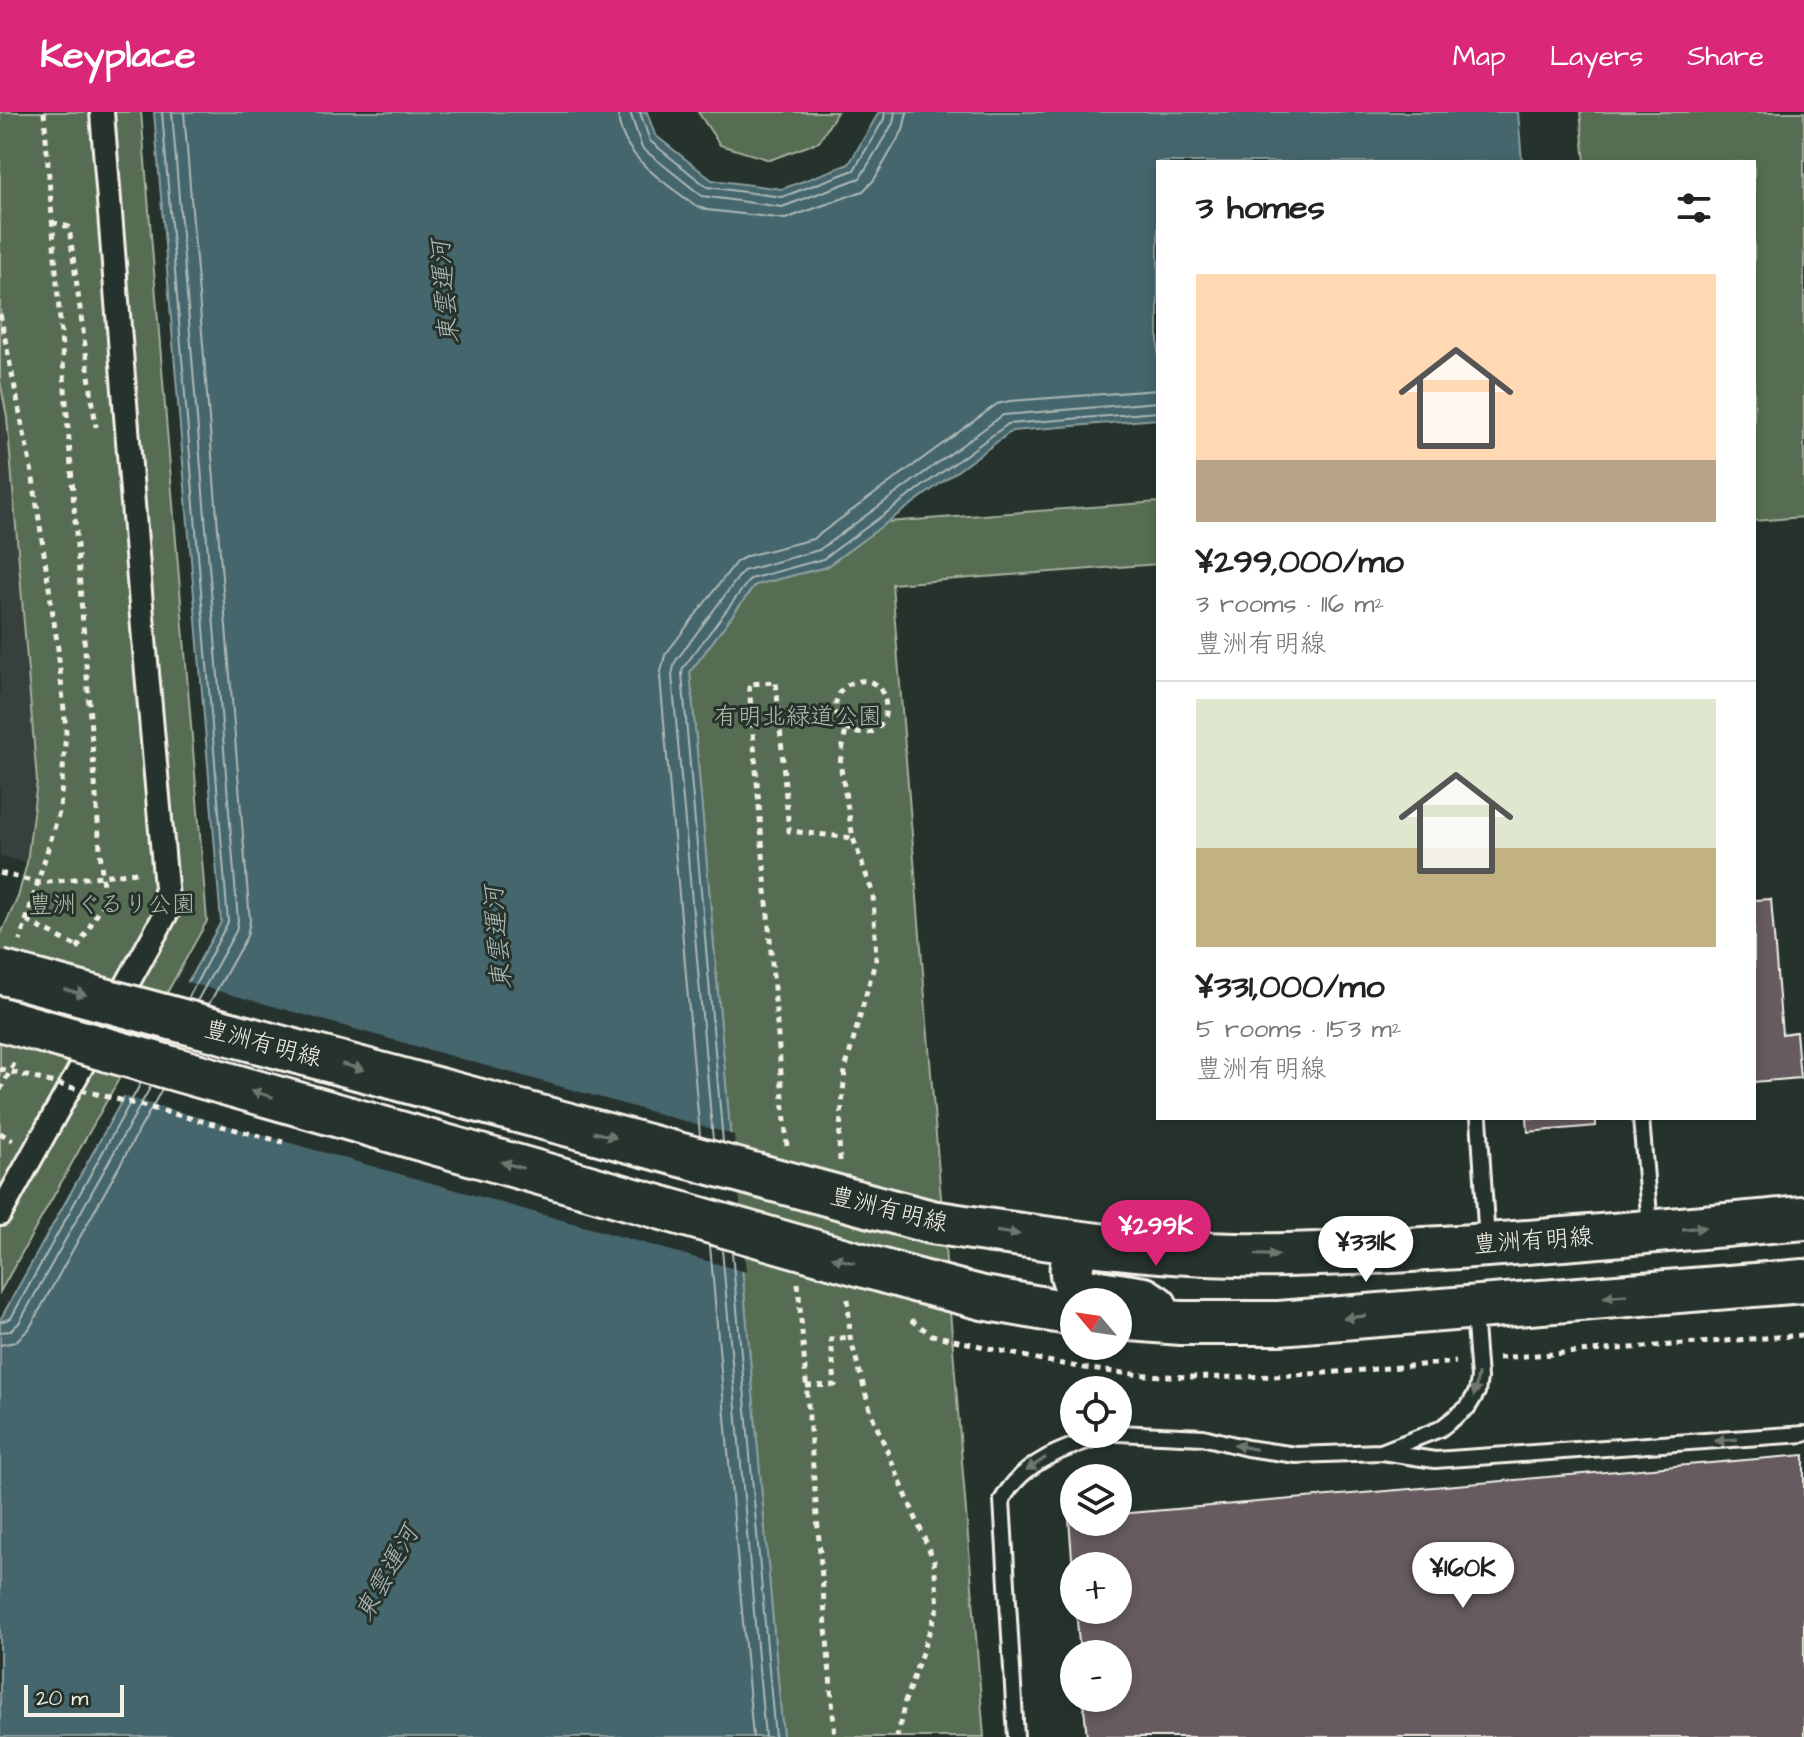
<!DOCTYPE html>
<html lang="en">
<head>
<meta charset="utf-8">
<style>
  body { margin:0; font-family:"Architects Daughter","Klee One",sans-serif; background:#f2f2f2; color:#222; height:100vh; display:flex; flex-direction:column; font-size:30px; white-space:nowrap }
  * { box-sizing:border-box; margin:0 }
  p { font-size:26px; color:#767676 }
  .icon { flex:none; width:44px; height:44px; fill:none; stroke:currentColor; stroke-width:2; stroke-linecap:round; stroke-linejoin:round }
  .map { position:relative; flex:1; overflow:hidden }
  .sheet { position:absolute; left:1156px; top:48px; width:600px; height:960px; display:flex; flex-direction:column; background:#fff; border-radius:0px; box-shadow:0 4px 12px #0003 }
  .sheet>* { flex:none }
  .needle { width:52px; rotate:299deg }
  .tools { position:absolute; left:1060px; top:1176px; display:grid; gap:16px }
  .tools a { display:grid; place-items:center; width:72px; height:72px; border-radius:50%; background:#fff; box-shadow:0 4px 12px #0003; font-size:40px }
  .scale { position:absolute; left:24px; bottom:20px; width:100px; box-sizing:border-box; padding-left:8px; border:4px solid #f4f1e8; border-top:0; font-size:22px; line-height:28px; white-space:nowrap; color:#f4f1e8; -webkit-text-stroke:6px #26332d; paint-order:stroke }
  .price { position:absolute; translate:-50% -68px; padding:0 18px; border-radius:28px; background:#fff; color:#222; font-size:26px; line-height:52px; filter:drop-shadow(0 2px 4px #0008) }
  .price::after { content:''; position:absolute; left:50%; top:48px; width:24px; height:18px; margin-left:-12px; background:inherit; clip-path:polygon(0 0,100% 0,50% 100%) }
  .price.on { background:#db2777; color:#fff }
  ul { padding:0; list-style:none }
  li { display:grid; align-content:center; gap:16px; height:424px; padding:0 40px }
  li+li { border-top:2px solid #e0e0e0 }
  li span { display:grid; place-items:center; height:248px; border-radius:0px; color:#555 }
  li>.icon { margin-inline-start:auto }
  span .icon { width:144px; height:144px; fill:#fffc; stroke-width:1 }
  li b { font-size:34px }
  h2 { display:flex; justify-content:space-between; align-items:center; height:96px; padding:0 40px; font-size:34px }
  header { display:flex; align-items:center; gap:48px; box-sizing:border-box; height:112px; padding:0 40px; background:#db2777; color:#fff }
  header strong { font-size:38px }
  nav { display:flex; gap:44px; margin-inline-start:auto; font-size:28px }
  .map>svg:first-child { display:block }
</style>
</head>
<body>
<header>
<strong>Keyplace</strong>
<nav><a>Map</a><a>Layers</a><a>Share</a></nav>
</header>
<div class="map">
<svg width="1804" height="1625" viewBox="0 0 1804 1625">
  <rect width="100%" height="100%" fill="#26332d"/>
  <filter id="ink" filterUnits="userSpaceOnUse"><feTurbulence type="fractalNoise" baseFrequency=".0125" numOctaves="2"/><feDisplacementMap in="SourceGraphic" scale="16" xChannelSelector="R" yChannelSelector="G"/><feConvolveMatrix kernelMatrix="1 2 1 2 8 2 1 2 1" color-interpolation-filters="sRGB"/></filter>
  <g filter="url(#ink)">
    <path fill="#393f3d" d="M0,269L7,305L37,669L27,751L0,744Z"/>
    <path fill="#576d52" stroke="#a6af9d" stroke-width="2" d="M0,0H141L207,809L0,1180V824L18,785L27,751L37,669L7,305L0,269Z
      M698,0H837L819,30L770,48L720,33Z
      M1580,0H1804V405L1754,409V50H1585Z
      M1158,390V452L892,472L984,1625H783L690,560L755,473L826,455L887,410Z"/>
    <path fill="#45666c" stroke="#8b9e9e" stroke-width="2" d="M154,0H647L655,23L712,68L782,77L849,52L879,0H1518L1522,50H1158V307L1012,319L826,455L755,473L690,560L783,1625H0V1208L221,810Z"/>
    <path fill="#26332d" d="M183,869L734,1023L746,1160L120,983Z"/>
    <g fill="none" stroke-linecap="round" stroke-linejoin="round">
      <path stroke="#aeb9b6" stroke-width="2" d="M162,0L228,810L188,887
        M172,0L238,809L236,819L197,889
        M184,0L250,809L247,824L209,892
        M618,0C619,44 664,70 696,94L707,98L785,107L863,79L874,68L903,18L907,0
        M630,0L642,36L702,84L782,95L860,66L893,11L895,0
        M640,0L650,29L707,75L782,85L854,58L884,7L885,0
        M700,1024L660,564L665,543L736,450L747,444L813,427L997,292L1010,289L1158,278
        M713,1028L672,563L675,550L743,459L819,438L1003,303L1158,290
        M723,1030L682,562L683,556L750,467L823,447L1008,312L1158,300
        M710,1133L753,1625
        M722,1137L765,1625
        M732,1140L775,1625
        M0,1210L11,1206L141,971
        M0,1220L10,1219L19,1211L151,974
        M0,1233L15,1230L29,1217L162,977"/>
    </g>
    <path fill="#665c61" stroke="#f4f1e8" stroke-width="2" d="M1771,787L1782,922L1796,920L1800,966L1754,970V788Z
      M1527,1006H1596V1014L1528,1020Z
      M1804,1343V1625H1087L1083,1586H1118V1542H1080L1076,1498H1118V1454H1074V1472L1069,1407L1074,1406V1410H1118V1402Z"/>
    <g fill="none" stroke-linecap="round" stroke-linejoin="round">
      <defs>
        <path id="service" d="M1479,1006L1487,1129
          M1641,1006L1650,1115
          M1118,1321L1203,1325L1247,1336L1296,1343L1381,1340L1440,1317L1468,1295L1477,1280L1479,1266L1474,1200
          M1382,1340L1435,1348L1804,1322
          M1016,1625L1002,1388C1024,1348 1067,1335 1108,1322"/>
        <path id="pedestrian" d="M0,1102L168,798L141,493L102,0"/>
        <path id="secondary" d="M931,1110C1048,1127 1167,1146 1286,1143C1459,1139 1632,1121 1804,1106
          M1080,1132C1072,1148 1066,1162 1080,1177L1144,1187L1156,1195
          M918,1169L983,1186L1074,1202
          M1118,1206L1181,1211H1279L1804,1169"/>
      </defs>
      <use href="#service" stroke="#f4f1e8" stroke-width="20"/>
      <use href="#pedestrian" stroke="#f4f1e8" stroke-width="28"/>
      <use href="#secondary" stroke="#f4f1e8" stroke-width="48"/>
      <path stroke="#f4f1e8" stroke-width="5" stroke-dasharray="6 6" stroke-linecap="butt" d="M44,0L104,789L75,841
        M52,110L69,115L96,315
        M0,202L33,366L58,537L66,619L60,697L20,829
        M0,761L40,771L137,760
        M27,809L78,835
        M0,978L16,948
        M0,1021L13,1028
        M787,1034L749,572L776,570L789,719L853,726
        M840,1049L839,1029L845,958L876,847L873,782L853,726L840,651L846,617C832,603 831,579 852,571C898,554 898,642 846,617
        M798,1171L835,1625
        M848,1187L850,1225L871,1301L934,1449L938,1495L905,1589L897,1625
        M911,1208L932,1223C987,1235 1042,1250 1098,1258C1217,1274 1338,1260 1456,1250
        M1498,1246L1804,1223
        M806,1274L835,1273L831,1227L850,1225"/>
      <use href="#service" stroke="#26332d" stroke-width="14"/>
      <use href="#pedestrian" stroke="#26332d" stroke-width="22"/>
      <use href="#secondary" stroke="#26332d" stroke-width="42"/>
      <defs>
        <path id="secondary-bridge" d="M0,860L931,1110
          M0,907L918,1169"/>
      </defs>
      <use href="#secondary-bridge" stroke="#f4f1e8" stroke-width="48" stroke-linecap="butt"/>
      <path stroke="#f4f1e8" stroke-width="5" stroke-dasharray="6 6" stroke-linecap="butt" d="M0,957L283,1030"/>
      <use href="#secondary-bridge" stroke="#26332d" stroke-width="42"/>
    </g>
    <defs><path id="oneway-solid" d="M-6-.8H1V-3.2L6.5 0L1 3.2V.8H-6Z" transform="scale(2)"/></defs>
    <g fill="#6e766e">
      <use href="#oneway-solid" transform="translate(75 880) rotate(15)"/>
      <use href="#oneway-solid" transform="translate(353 955) rotate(15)"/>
      <use href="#oneway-solid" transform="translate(262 982) rotate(-164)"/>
      <use href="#oneway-solid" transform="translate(605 1023) rotate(15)"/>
      <use href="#oneway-solid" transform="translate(512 1053) rotate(-164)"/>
      <use href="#oneway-solid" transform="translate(1694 1116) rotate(-5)"/>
      <use href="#oneway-solid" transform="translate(1008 1121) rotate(8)"/>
      <use href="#oneway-solid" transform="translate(1267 1143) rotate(2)"/>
      <use href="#oneway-solid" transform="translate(843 1148) rotate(-164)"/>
      <use href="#oneway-solid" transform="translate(1615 1184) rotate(175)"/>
      <use href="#oneway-solid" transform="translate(1355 1205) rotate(175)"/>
      <use href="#oneway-solid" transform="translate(1476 1273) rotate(101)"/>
      <use href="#oneway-solid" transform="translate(1726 1328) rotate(176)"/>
      <use href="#oneway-solid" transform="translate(1245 1335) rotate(-168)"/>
      <use href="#oneway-solid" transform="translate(1036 1352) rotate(147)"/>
    </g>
  </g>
  <g text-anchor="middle" stroke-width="6" stroke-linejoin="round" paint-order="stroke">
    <g font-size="24" fill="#b5bcac" stroke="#26332d">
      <text x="798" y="612">有明北緑道公園</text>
      <text x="112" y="800">豊洲ぐるり公園</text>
    </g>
    <g font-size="24" fill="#f4f1e8" stroke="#26332d">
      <text transform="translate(263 931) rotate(15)" y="8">豊洲有明線</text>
      <text transform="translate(889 1097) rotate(14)" y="8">豊洲有明線</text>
      <text transform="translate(1533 1128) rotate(-4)" y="8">豊洲有明線</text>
    </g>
    <g font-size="26" font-style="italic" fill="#aeb9b6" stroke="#26332d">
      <text transform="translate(444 180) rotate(-95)" y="9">東雲運河</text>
      <text transform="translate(497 826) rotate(-95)" y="9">東雲運河</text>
      <text transform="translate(386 1461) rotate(-61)" y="9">東雲運河</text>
    </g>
  </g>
</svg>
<div class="tools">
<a><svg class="needle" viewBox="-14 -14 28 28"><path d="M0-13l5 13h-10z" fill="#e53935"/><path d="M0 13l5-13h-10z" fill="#767676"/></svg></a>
<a><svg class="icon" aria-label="locate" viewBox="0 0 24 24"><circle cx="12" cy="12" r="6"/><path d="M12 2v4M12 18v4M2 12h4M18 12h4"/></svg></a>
<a><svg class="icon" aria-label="layers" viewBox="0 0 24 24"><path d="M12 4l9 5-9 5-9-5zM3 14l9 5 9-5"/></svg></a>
<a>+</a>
<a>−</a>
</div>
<div class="scale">20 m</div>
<b class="price on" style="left:1156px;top:1156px">¥299K</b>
<b class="price" style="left:1366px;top:1172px">¥331K</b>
<b class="price" style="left:1463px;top:1498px">¥160K</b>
<section class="sheet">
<h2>3 homes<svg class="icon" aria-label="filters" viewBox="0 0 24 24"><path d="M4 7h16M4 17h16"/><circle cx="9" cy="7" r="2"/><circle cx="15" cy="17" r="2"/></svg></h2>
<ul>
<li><span style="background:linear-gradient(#ffd9b3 75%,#b9a48a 0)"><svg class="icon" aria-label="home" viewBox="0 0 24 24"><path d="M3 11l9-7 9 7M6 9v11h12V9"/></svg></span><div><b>¥299,000/mo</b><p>3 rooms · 116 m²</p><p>豊洲有明線</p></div></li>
<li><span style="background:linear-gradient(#dfe7d0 60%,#c2b280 0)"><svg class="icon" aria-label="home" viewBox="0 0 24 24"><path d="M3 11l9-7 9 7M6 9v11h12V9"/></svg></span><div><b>¥331,000/mo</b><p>5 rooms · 153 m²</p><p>豊洲有明線</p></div></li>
</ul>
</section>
</div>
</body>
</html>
